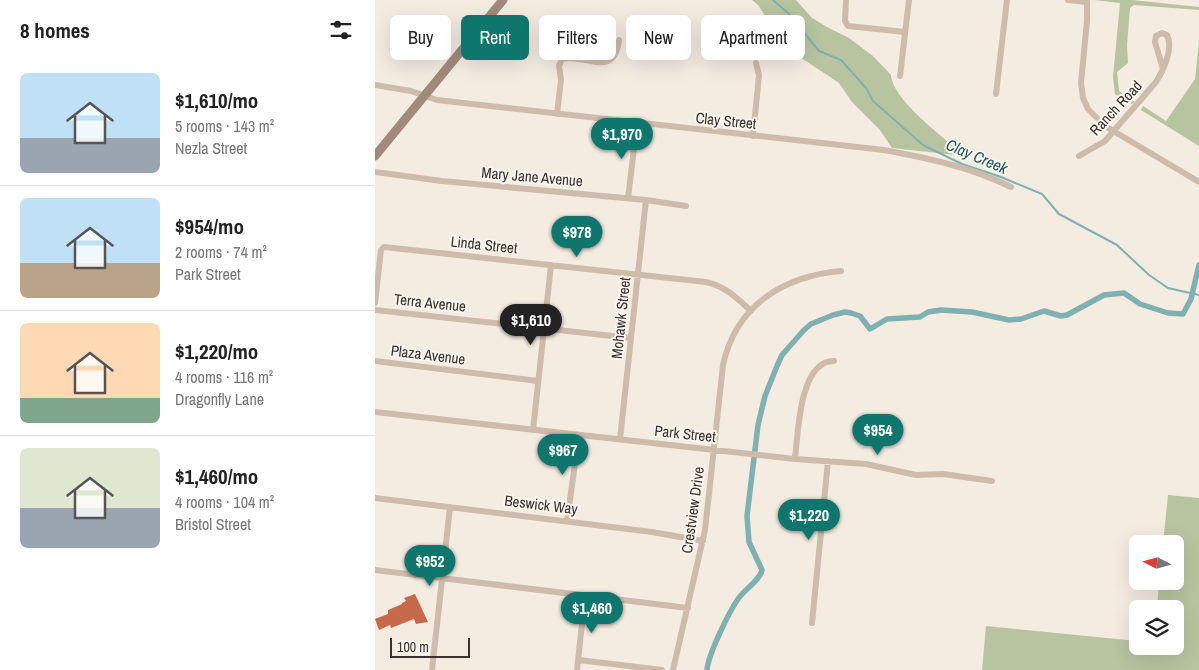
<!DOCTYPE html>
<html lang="en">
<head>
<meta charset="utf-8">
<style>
  body { margin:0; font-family:"Archivo Narrow",sans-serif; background:#f2f2f2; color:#222; height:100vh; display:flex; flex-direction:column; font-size:19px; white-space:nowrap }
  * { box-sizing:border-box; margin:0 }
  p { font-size:16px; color:#767676 }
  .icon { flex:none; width:28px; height:28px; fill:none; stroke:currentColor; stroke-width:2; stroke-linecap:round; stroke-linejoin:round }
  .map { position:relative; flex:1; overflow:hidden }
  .drawer { display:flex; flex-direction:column; background:#fff; width:375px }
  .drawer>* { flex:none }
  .top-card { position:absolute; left:15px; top:15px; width:475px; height:45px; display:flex; gap:10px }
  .needle { width:32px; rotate:276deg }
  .controls { position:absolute; left:754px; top:535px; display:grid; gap:10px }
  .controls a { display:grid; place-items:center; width:55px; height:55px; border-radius:8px; background:#fff; box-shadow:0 5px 20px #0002; font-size:25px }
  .scale { position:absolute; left:15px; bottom:12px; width:80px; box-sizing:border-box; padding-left:5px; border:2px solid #3b302b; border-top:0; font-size:14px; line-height:18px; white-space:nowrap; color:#3b302b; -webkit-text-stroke:4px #fbf5ee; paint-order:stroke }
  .price { position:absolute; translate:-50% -42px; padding:0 11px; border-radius:18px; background:#0f766e; color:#fff; font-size:16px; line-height:32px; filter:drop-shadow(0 1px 2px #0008) }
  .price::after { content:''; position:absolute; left:50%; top:30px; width:15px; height:11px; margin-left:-8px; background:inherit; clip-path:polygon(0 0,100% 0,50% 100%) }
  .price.active { background:#222; color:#fff }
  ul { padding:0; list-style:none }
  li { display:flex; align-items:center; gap:15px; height:125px; padding:0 20px }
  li+li { border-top:1px solid #e0e0e0 }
  li span { display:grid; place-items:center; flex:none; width:140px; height:100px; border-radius:8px; color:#555 }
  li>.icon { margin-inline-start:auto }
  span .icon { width:60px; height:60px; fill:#fffc; stroke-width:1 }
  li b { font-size:21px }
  h2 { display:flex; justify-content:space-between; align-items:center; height:60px; padding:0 20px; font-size:21px }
  .pill { padding:0 18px; border-radius:8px; background:#fff; box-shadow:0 5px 20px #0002; font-size:18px; line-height:45px }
  .pill.active { background:#0f766e; color:#fff }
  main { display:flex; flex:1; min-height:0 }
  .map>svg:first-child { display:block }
</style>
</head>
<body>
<main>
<section class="drawer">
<h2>8 homes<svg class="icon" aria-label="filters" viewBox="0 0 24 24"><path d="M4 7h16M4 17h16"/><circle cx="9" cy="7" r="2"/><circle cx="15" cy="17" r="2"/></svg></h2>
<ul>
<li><span style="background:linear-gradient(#bfe0f5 65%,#9aa5b1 0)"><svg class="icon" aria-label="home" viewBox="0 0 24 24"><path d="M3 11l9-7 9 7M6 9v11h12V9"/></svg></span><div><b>$1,610/mo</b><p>5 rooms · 143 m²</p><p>Nezla Street</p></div></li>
<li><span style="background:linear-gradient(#bfe0f5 65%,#b9a48a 0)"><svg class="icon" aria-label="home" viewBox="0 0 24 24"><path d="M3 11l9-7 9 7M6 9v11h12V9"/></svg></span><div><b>$954/mo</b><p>2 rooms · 74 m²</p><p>Park Street</p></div></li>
<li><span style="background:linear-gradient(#ffd9b3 75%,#7fa58c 0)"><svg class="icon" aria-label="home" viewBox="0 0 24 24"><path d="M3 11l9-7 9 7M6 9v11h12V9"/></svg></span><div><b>$1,220/mo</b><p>4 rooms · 116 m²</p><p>Dragonfly Lane</p></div></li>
<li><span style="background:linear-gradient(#dfe7d0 60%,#9aa5b1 0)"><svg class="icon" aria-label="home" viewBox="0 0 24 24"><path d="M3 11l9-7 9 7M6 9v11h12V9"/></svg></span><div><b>$1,460/mo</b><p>4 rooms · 104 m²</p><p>Bristol Street</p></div></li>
</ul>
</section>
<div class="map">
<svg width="824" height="670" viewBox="0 0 824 670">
  <rect width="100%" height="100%" fill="#f4ebe1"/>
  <path fill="#b8c4a0" d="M377,0H421L437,18L452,27L474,38L498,56L516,75C518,101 570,138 590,156L517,148L505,130L477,102L464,83L407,45L384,6Z
    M719,0H757L824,7V10L759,5L755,8L752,45L753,63L742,72L744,91L760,102L757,104L740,94L738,77L745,3Z
    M824,42V146L766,110L768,106L791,121L820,79Z
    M793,495L824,498V670H607L611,626L762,641V646H800V609H782L784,581H800V544H788Z"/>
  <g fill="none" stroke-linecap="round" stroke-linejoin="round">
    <path stroke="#7fb0b2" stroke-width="2" d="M398,0L413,13L444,51L466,60L491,88L498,101L548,145L587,164L626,177L667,194L684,214L742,245L774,275L793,288L824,295"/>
    <path stroke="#7fb0b2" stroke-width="5.5" d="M332,670C333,655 354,612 363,599C369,590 385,580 387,570L374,542L372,516L383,425L390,396L402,366L407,355L429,330L436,324L458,315L470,312L476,313L485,316L495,329L512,319L545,317L553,312L566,310L597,312L634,320L646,319L669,311L686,316L692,315L729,295L749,293L765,304L793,313L808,314L816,299L824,265"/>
  </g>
  <path fill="#c8694b" d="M40,594L53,622L41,624L39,619L16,628L15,625L4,630L0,619L13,614V610L27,604V603L31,601L29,598Z"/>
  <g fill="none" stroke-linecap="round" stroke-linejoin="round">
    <path stroke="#cdbbac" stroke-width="6" d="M471,0L470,21L473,26L530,32
      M693,0L712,2
      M712,0V21L706,83L708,98L713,109L730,126L824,182
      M525,76L534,0
      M0,85L36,91L62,100L509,150C552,158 596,167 636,187
      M621,94L632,0
      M182,114L186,80L184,66L187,59C211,53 239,80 244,40
      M378,136L384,75L381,63
      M704,156L730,141L781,82C788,71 799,48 792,35L787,33L781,36L780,42L788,69
      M0,172L67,181L271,200L311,206
      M253,198L262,124
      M0,303L6,250L9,247L331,282C350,286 362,298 376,311
      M0,310L256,338
      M0,361L163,381
      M0,412L420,459L491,464L541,475L568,474L617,481
      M158,430L176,265
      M245,439L271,200
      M420,459C423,434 424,361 459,361
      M0,498L277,532L328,541
      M192,521L204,435
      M0,570L313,608
      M437,623L453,461
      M204,660L287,670
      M57,670L75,507
      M202,670L210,596
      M298,670L330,530L348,365C361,305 409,276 466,271"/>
    <path stroke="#a18a7d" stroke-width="9" d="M0,156L128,0"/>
  </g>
  <g text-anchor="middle" stroke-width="4" stroke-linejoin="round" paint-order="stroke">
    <g font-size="15" fill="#3b302b" stroke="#fbf5ee">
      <text transform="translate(741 108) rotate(-47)" y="5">Ranch Road</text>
      <text transform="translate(351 121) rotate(6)" y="5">Clay Street</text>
      <text transform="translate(157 177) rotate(5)" y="5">Mary Jane Avenue</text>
      <text transform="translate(109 245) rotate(6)" y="5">Linda Street</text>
      <text transform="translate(55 303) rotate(6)" y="5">Terra Avenue</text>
      <text transform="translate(246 318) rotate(-84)" y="5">Mohawk Street</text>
      <text transform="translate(53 355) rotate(7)" y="5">Plaza Avenue</text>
      <text transform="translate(310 434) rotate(6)" y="5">Park Street</text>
      <text transform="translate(166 505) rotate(7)" y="5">Beswick Way</text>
      <text transform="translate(318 510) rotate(-82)" y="5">Crestview Drive</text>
    </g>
    <g font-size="16" font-style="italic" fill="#1f5a5e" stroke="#fbf5ee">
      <text transform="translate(602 156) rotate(23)" y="6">Clay Creek</text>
    </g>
  </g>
</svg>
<div class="controls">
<a><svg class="needle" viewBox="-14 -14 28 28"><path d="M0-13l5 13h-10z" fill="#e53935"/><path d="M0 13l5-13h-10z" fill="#767676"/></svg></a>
<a><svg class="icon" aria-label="layers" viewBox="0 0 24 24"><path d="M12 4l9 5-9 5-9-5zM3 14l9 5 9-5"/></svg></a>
</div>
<div class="scale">100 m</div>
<b class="price" style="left:247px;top:160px">$1,970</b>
<b class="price" style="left:202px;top:258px">$978</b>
<b class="price active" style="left:156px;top:346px">$1,610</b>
<b class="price" style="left:503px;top:456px">$954</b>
<b class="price" style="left:188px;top:476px">$967</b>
<b class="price" style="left:434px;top:541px">$1,220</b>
<b class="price" style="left:55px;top:587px">$952</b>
<b class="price" style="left:217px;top:634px">$1,460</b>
<div class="top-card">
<a class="pill">Buy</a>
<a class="pill active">Rent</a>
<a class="pill">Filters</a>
<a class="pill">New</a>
<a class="pill">Apartment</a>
</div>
</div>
</main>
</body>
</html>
